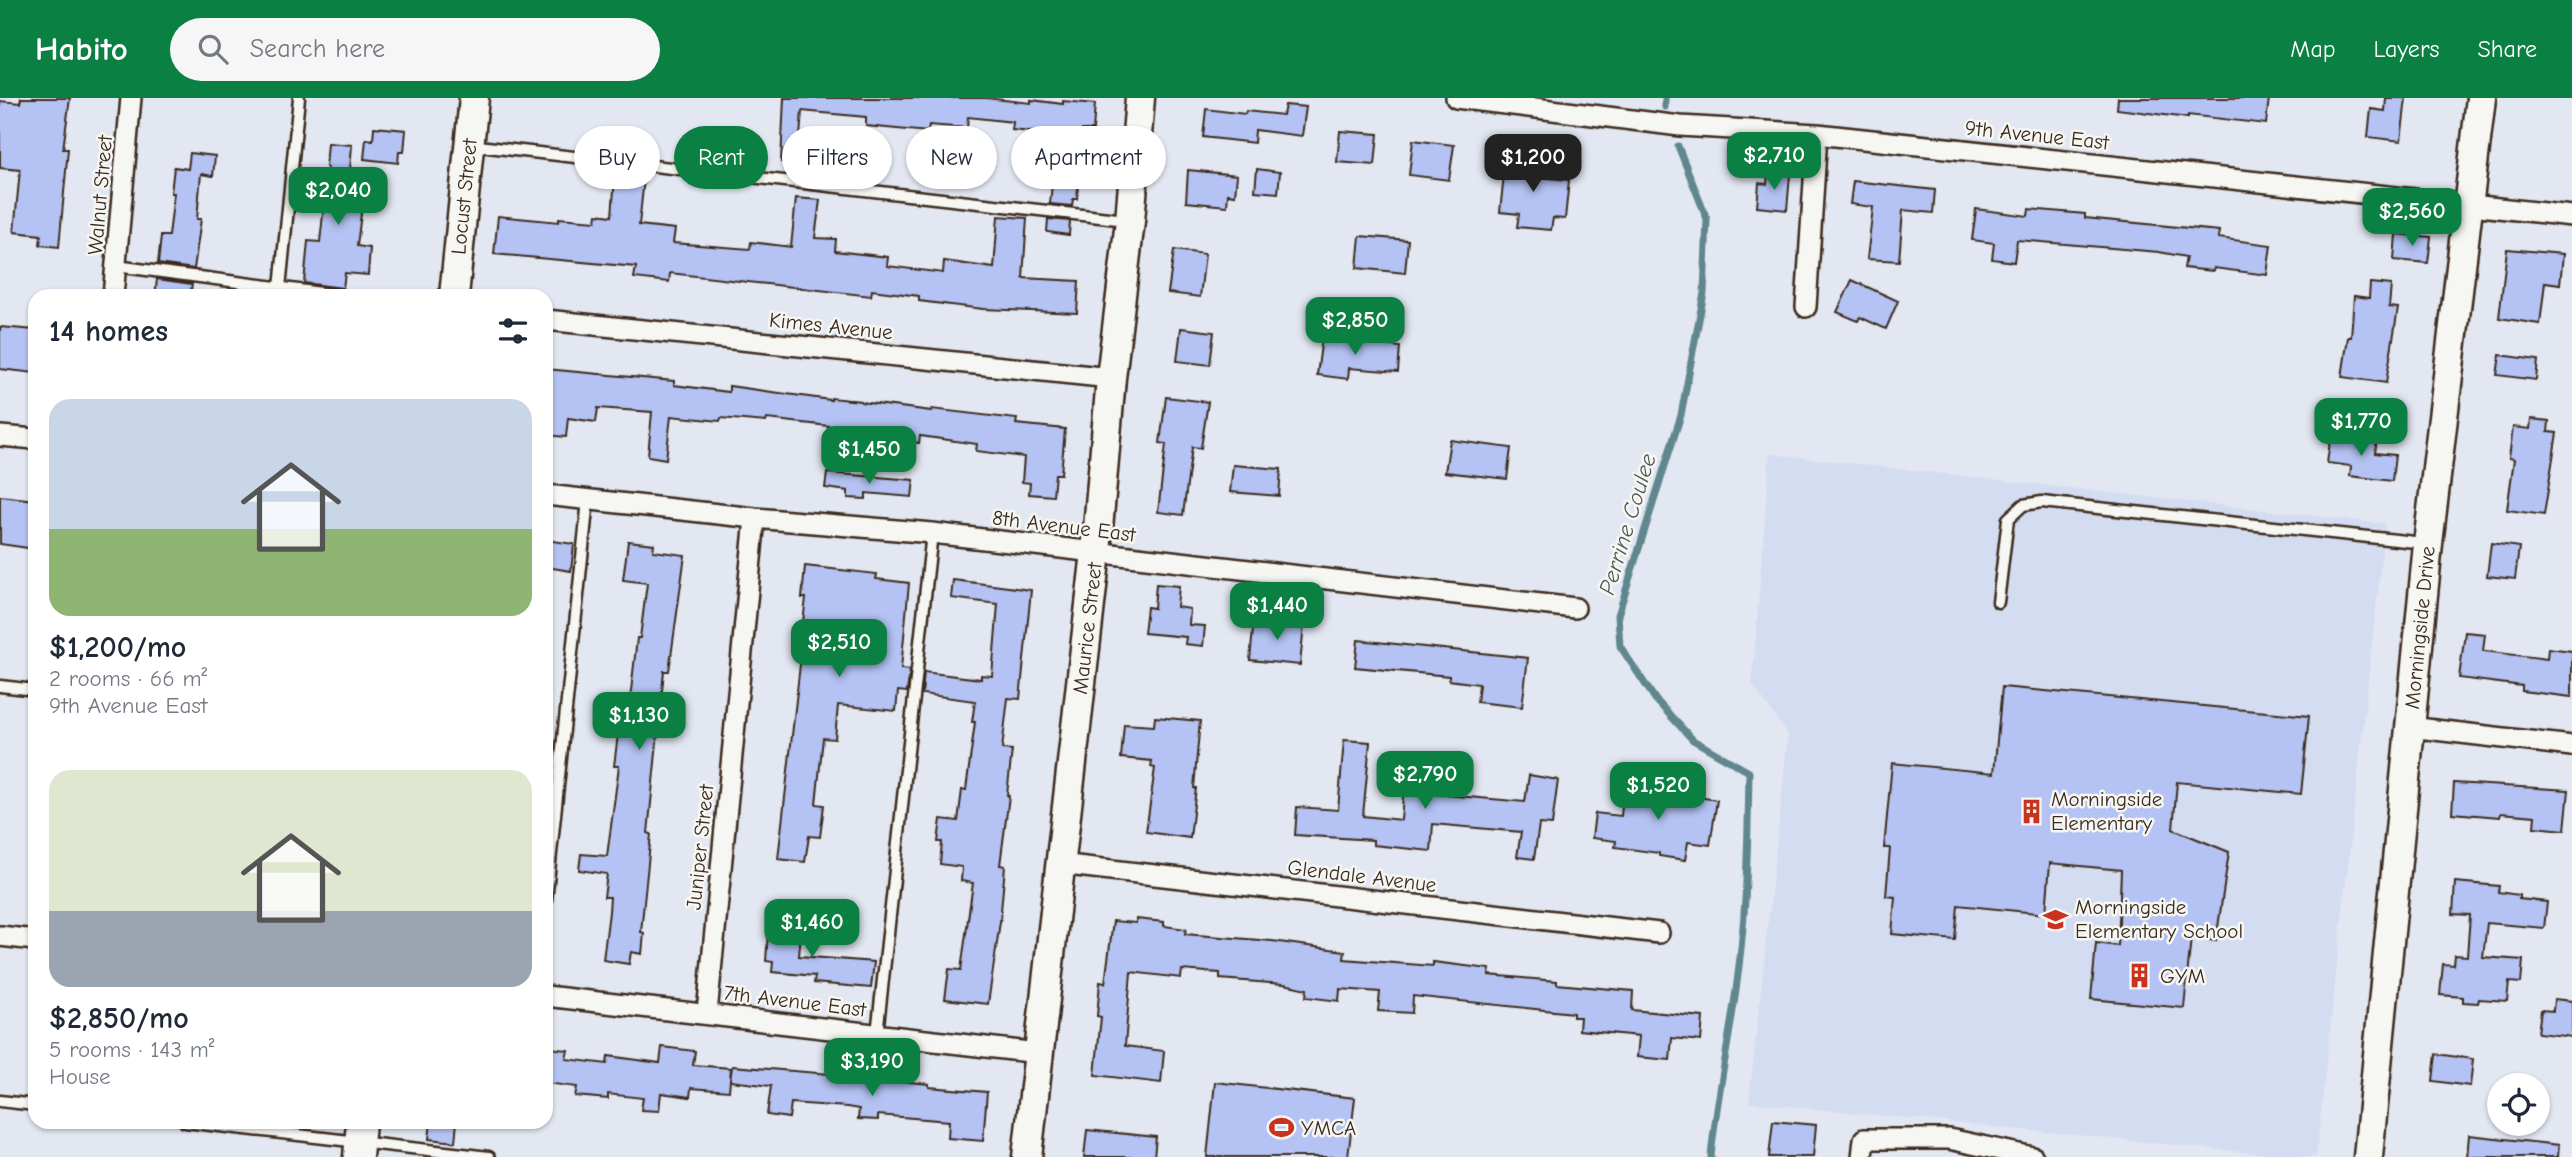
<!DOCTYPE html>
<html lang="en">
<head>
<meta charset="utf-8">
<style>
  body { margin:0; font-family:"Comic Neue",sans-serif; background:#f6f6f7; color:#1f2937; height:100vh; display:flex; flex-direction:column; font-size:26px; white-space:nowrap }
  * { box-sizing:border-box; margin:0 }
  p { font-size:23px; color:#747a83 }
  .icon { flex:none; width:38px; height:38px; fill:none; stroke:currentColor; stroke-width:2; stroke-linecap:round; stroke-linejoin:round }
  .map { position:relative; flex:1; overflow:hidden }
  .drawer { position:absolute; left:28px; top:191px; width:525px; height:840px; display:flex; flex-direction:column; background:#fff; border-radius:21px; box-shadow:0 2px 5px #0004 }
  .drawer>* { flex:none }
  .guide { position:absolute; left:574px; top:28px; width:665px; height:63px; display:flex; gap:14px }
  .tools { position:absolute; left:2487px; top:975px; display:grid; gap:14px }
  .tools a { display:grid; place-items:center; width:63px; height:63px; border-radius:50%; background:#fff; box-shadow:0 2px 5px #0004; font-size:35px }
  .price { position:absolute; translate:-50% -60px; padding:0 16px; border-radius:14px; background:#0b8043; color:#fff; font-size:23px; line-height:46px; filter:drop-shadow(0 2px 4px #0008) }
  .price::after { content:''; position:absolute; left:50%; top:42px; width:21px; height:16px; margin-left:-10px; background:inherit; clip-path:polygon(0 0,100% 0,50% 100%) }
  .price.on { background:#222; color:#fff }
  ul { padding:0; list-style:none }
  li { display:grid; align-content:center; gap:14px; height:371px; padding:0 21px }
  li span { display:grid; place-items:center; height:217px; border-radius:21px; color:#555 }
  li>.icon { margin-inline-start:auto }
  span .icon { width:126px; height:126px; fill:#fffc; stroke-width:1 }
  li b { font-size:30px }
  h2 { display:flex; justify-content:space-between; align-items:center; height:84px; padding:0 21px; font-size:30px }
  .pill { padding:0 24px; border-radius:32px; background:#fff; box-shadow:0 2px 5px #0004; font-size:24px; line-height:63px }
  .pill.on { background:#0b8043; color:#fff }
  header { display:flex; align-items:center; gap:42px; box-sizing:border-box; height:98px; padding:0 35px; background:#0b8043; color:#fff }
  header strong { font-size:33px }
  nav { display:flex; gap:38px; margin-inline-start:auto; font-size:24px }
  .search { width:490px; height:63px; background:#f6f6f7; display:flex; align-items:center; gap:18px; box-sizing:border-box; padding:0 24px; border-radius:38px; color:#747a83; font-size:26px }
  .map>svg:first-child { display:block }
</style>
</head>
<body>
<header>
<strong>Habito</strong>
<div class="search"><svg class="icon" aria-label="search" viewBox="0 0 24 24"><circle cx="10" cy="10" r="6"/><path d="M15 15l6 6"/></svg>Search here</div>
<nav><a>Map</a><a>Layers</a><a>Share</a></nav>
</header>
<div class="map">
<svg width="2572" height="1059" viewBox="0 0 2572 1059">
  <rect width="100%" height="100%" fill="#e2e7f2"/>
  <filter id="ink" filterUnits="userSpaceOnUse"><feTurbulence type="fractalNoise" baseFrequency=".0143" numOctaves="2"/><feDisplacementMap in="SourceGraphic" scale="14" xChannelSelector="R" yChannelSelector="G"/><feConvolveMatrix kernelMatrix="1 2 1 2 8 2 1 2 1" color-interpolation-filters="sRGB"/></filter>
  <g filter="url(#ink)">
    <path fill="#d4dcf2" d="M1770,356L2385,426L2316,1059H2292L1749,1004L1788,637L1752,586Z"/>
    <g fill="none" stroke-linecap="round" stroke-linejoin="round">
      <path stroke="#61878e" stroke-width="7" d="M1665,9V0
        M1678,48L1707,121L1704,195L1681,317L1618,517L1620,548L1655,601L1693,642L1749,674C1748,739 1747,803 1739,868C1732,932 1717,995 1711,1059"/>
    </g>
    <path fill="#b4c3f3" stroke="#3b2a1e" stroke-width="2" d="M21,0H70L63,51H68L59,149L40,147L41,137L14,134L20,72L0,70V3L20,5Z
      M784,0H986L1031,5V2L1063,6V3L1095,6L1093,32H1082L1081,45L1059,43L1060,37L1012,32L1013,24L968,19L967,30L929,27L928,34L866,28V19L802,13L798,65L781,64Z
      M2118,0H2269L2266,26L2188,17V20L2117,11Z
      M2386,0H2406L2401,43L2368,39L2371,11L2385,13Z
      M1285,7L1306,9L1302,38L1255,32L1254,45L1203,39L1206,11L1245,16L1246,13L1283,17Z
      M374,29L406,32L404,54H399L398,65L364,61L366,41L373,42Z
      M1340,33L1378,36L1375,67L1337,64Z
      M1413,42L1454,47L1449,82L1409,77Z
      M328,45L352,47L348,97L363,99L357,148L370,150L368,177L345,175L343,190L304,185L308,143L320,144L328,70L326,69Z
      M190,55L215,58L213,78L201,76L197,121H201L194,171L158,166L161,138H169L174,95H171L174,69L188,71Z
      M1506,57L1542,61L1540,79L1569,82L1565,121L1553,120L1551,132L1517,129L1519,116L1500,114Z
      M1257,71L1280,74L1278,95L1255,93Z
      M1188,72L1237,77L1235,97L1228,96L1227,108L1186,104Z
      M1053,75L1079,78L1077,101H1073L1072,108L1050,106Z
      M1768,75L1790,77L1787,112L1757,109L1759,85L1767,86Z
      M615,79L644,81L639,127L675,131L673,145L750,151L751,144L791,149L796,100L820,102L815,140L836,141L835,153L888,159L887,168L943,175L944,163L994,170L998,118L1027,120L1023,180L1079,183L1077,215L983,211L919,203V198L872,192L871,198L670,175L669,184L634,180L636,169L494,156L498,118L559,124V120L596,123L597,116L612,118Z
      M1853,83L1935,92L1933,115L1903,112L1899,163L1867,161L1873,109L1850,106Z
      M1976,111L2028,118L2029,111L2085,116V120L2219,133L2218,140L2271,147L2267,177L2214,170L2213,173L2184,170L2186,159L2159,154L2017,142L2014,164L1992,161L1994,145L1972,142Z
      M1048,121L1070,123L1069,137L1047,134Z
      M2396,136L2431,139L2428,165L2394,162Z
      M1360,138L1408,142L1405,175L1357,170Z
      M2507,151L2563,156L2560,186L2545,184L2540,226L2499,220Z
      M1174,152L1205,156L1200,199L1168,195Z
      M157,181L192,186L190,198H155Z
      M1852,182L1898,203L1886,231L1860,219L1858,223L1837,214Z
      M2370,185L2391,187L2389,209L2398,210L2386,285L2342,279L2348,239H2351L2354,198L2369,200Z
      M0,229L35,232V275L0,271Z
      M1181,230L1214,234L1210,267L1177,263Z
      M1322,239L1400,249L1398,274L1349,270L1348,281L1317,277Z
      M2500,257L2538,262L2536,282L2497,277Z
      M546,271L674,283V287L729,294V288L831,302V300L861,303V304L932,313V311L1017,321L1016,326L1065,331L1061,376H1055L1053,398L1029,396L1030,385L1022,384L1024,359L976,353L977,346L920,338L919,345L858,336L856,357L833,355L834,343H827L829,328L767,321L766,324L721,320L720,323L671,318L666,361L648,358L652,314L598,310L596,324L568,320L566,339L546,337L548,300H546Z
      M1166,299L1208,304L1201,350L1192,349L1183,417L1158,414L1166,346L1160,345Z
      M2531,321L2549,323L2548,334L2557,335L2544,417L2507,412L2514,361L2509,360L2513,329L2530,331Z
      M2331,336L2377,342L2375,355L2395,357L2392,383L2350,378L2351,368L2327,365Z
      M1450,342L1511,350L1507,381L1445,374Z
      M1233,367L1281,371L1279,398L1230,394Z
      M827,375L914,382L912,399L866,395V401L848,400V393L825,390Z
      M0,398L35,402V451L0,446Z
      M546,442L574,446L571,473L546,469Z
      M628,443L654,446L653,453L685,457L669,573H664L648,735L651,736L641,834L644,835L642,856L631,854L629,866L603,862L609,814L610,799H604L607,776L579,772L581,756L607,758L619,668H614L618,636L626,637L637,540H640L647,485L623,482Z
      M2491,445L2519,449L2515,481L2487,478Z
      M805,468L877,476L876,481L909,485L901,571L910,572L907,594L898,593L896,613L838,607L835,641L823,640L816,706L824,707L820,739L809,738L805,764L778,761L803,540H801L806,500H802Z
      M953,482L1031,492L1020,601L1008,600L1002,651L1012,652L1007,697L1009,698L1000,767L1005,768L1000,824L988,906L945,901L949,871L961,872L973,785L961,783L962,769L940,766L942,744H938L941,721L958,723L962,692H966L975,624H972L975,603L922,596L924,574L981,581V577L992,578L998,506L951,500Z
      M1156,486L1179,488L1177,509L1190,511L1189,527L1205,528L1203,548L1185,546L1186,539L1144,535L1147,509L1154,510Z
      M1254,521L1304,526L1300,567L1250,562Z
      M2465,534L2485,536L2483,553L2547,561L2548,550L2572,553V599L2522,593V588L2459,580Z
      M1358,542L1528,560L1522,609L1477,604L1479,586L1449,582V578L1355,569Z
      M2002,589L2309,618L2301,696L2177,684L2173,731L2229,754L2216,843L2191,839L2184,910L2091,901L2096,845L2118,848L2121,772L2050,765L2046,816L1958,807L1955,842L1892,836L1895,799L1886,798L1890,750H1884L1892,665L1994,675Z
      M1155,619L1200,623L1194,690H1196L1190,740L1146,734L1155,670L1151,669L1152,663L1121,660L1124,626L1154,628Z
      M1344,642L1370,644L1363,718L1401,722L1404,686L1436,689L1435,696L1525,704L1529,677L1558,682L1552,727L1539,726L1534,761L1517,759L1521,734L1433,726L1431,753L1373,747V742L1295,737L1297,709L1338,712Z
      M2454,685L2569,692L2565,732L2534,729L2535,718L2501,715L2500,719L2452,715Z
      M1624,687L1717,702L1710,747L1688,744L1685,762L1659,758V755L1615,749L1616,743L1592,740L1595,715L1621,718Z
      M2455,784L2499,788L2498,794L2519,797V801L2547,804L2544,830L2487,825L2483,859L2523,862L2521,885L2509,884L2507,903L2479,901L2478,905L2463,904V899L2440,897L2443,866L2454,867L2455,857L2467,858L2470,817L2453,816Z
      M769,820L802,823L799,858L874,864L871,890L814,885L815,878L772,874L773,864L766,863Z
      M1136,821L1164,824V828L1186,831L1185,836L1272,843L1345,853L1344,861L1433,868V864L1490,871L1489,877L1557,883V886L1633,893L1632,912L1703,919L1701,943L1672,940L1670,962L1637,959L1639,938L1579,932L1580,919H1573V915L1413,898L1412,915L1378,913L1380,894L1340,891L1339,903L1306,899L1307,891L1284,886L1220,881V875L1182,872L1181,880L1131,874L1125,948L1164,953L1161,985L1095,977L1101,919L1097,918L1100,884L1105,885L1113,823L1136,825Z
      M2554,901L2572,903V939L2538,935L2541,912L2553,913Z
      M662,949L695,953L693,967L731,970L729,993L691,990L690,999L661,995L659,1013L641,1012L643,1000L608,996V1001L575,998L577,989L546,985L550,950L568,952L566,961L607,966L608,958L660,965Z
      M2436,956L2473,961L2470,988L2433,983Z
      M732,968L842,977L929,986V989L987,994L983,1043L948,1040L949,1023L878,1017V1022L858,1021L859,1011L847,1009L791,1005L789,1020L767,1017L771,988L730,983Z
      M1215,984L1355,1000L1348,1059H1207Z
      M1773,1023L1816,1027L1813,1059H1769Z
      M431,1024H457L455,1044L429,1041Z
      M1087,1032L1156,1039L1154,1059H1084Z
      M2469,1037L2559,1047L2558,1059H2467Z"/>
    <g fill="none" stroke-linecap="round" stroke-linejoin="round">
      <defs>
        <path id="lane" d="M470,47L1126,122
          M116,168L344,198
          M280,190L299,0
          M1998,504L2008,421L2023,407L2042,404L2424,445
          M0,588L35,592
          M546,803L588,402
          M877,936L932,435
          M0,1003L35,1007
          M185,1024L489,1059"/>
        <path id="street" d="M1456,0L1680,28L1817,36L2572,118
          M113,198L131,0
          M1806,209L1817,36
          M546,222L1111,280
          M0,338L35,341
          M546,397L755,420L932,435L1575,510
          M2409,629L2572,648
          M1059,766L1659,835
          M0,838L35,842
          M546,898L1038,955
          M707,915L755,420
          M1862,1059L1864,1041H1949L2033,1059"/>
        <g id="secondary">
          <path id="s1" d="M454,198L474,0"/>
          <path d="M358,1059L361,1024"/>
          <path id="s2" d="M1027,1059L1096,454L1111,280L1130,123L1140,0"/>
          <path id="s3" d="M2368,1059L2428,446L2481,0"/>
        </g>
      </defs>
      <use href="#lane" stroke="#3b2a1e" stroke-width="15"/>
      <use href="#street" stroke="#3b2a1e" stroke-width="24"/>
      <use href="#secondary" stroke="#3b2a1e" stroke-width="33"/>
      <use href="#lane" stroke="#f6f6f2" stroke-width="10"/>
      <use href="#street" stroke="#f6f6f2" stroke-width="19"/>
      <use href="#secondary" stroke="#f6f6f2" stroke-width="28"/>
    </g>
  </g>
  <defs>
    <symbol id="building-bare" viewBox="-9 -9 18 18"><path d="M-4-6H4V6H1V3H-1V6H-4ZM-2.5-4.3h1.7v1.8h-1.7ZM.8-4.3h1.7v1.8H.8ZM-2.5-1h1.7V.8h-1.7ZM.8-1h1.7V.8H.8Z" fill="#c8321e" stroke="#f6f6f2" stroke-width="2.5" paint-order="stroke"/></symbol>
    <symbol id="school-bare" viewBox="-9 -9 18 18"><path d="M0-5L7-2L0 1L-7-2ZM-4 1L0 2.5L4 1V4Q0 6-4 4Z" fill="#c8321e" stroke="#f6f6f2" stroke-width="2.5" paint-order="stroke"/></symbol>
    <symbol id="stadium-bare" viewBox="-9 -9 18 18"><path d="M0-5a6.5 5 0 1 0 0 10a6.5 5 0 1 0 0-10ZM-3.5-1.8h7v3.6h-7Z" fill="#c8321e" stroke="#f6f6f2" stroke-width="2.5" paint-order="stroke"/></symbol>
  </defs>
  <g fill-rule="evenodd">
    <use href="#building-bare" x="2014" y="696" width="35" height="35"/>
    <use href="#school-bare" x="2038" y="804" width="35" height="35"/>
    <use href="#building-bare" x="2122" y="860" width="35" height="35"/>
    <use href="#stadium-bare" x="1264" y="1012" width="35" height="35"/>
  </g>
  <g text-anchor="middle" stroke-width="5" stroke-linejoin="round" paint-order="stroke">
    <g font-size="21" fill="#3b2a1e" stroke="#f6f6f2">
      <text transform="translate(2037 37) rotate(6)" y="7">9th Avenue East</text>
      <text transform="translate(100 97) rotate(-85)" y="7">Walnut Street</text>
      <text dy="7" stroke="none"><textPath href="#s1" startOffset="100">Locust Street</textPath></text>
      <text transform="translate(831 228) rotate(6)" y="7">Kimes Avenue</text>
      <text transform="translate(1064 428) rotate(7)" y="7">8th Avenue East</text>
      <text dy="7" stroke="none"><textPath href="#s3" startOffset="532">Morningside Drive</textPath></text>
      <text dy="7" stroke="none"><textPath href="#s2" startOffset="532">Maurice Street</textPath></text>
      <text transform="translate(700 749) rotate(-84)" y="7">Juniper Street</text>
      <text transform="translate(1362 778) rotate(7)" y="7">Glendale Avenue</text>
      <text transform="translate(795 903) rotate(7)" y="7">7th Avenue East</text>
    </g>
    <g font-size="21" fill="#3b2a1e" stroke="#f6f6f2" text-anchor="start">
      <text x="2051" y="708">Morningside<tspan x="2051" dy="24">Elementary</tspan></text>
      <text x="2075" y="816">Morningside<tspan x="2075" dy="24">Elementary School</tspan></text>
      <text x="2160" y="885">GYM</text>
      <text x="1301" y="1037">YMCA</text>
    </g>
    <g font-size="23" font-style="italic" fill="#4e5856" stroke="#f6f6f2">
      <text transform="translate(1627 426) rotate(-73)" y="8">Perrine Coulee</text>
    </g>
  </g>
</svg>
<div class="tools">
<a><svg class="icon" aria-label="locate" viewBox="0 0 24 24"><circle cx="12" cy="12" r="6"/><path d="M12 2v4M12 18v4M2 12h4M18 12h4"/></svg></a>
</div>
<b class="price" style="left:1774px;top:94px">$2,710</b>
<b class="price on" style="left:1533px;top:96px">$1,200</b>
<b class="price" style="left:338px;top:129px">$2,040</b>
<b class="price" style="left:2412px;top:150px">$2,560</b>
<b class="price" style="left:1355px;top:259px">$2,850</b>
<b class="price" style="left:2361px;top:360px">$1,770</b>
<b class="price" style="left:869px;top:388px">$1,450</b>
<b class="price" style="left:1277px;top:544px">$1,440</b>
<b class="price" style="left:839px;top:581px">$2,510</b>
<b class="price" style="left:639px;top:654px">$1,130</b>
<b class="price" style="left:1425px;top:713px">$2,790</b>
<b class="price" style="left:1658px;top:724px">$1,520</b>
<b class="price" style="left:812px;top:861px">$1,460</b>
<b class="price" style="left:872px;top:1000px">$3,190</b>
<div class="guide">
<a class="pill">Buy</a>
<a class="pill on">Rent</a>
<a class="pill">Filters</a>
<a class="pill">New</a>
<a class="pill">Apartment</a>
</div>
<section class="drawer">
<h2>14 homes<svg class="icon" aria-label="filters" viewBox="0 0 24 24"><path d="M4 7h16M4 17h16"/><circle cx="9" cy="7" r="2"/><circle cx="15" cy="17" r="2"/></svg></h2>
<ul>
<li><span style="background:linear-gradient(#c9d6e8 60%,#8fb573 0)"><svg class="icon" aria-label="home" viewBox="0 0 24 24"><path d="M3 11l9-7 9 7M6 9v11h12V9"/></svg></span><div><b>$1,200/mo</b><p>2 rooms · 66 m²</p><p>9th Avenue East</p></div></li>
<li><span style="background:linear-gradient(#dfe7d0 65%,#9aa5b1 0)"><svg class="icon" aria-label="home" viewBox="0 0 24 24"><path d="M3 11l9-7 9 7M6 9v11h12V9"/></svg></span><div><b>$2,850/mo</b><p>5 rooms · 143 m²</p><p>House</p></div></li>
</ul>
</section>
</div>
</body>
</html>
